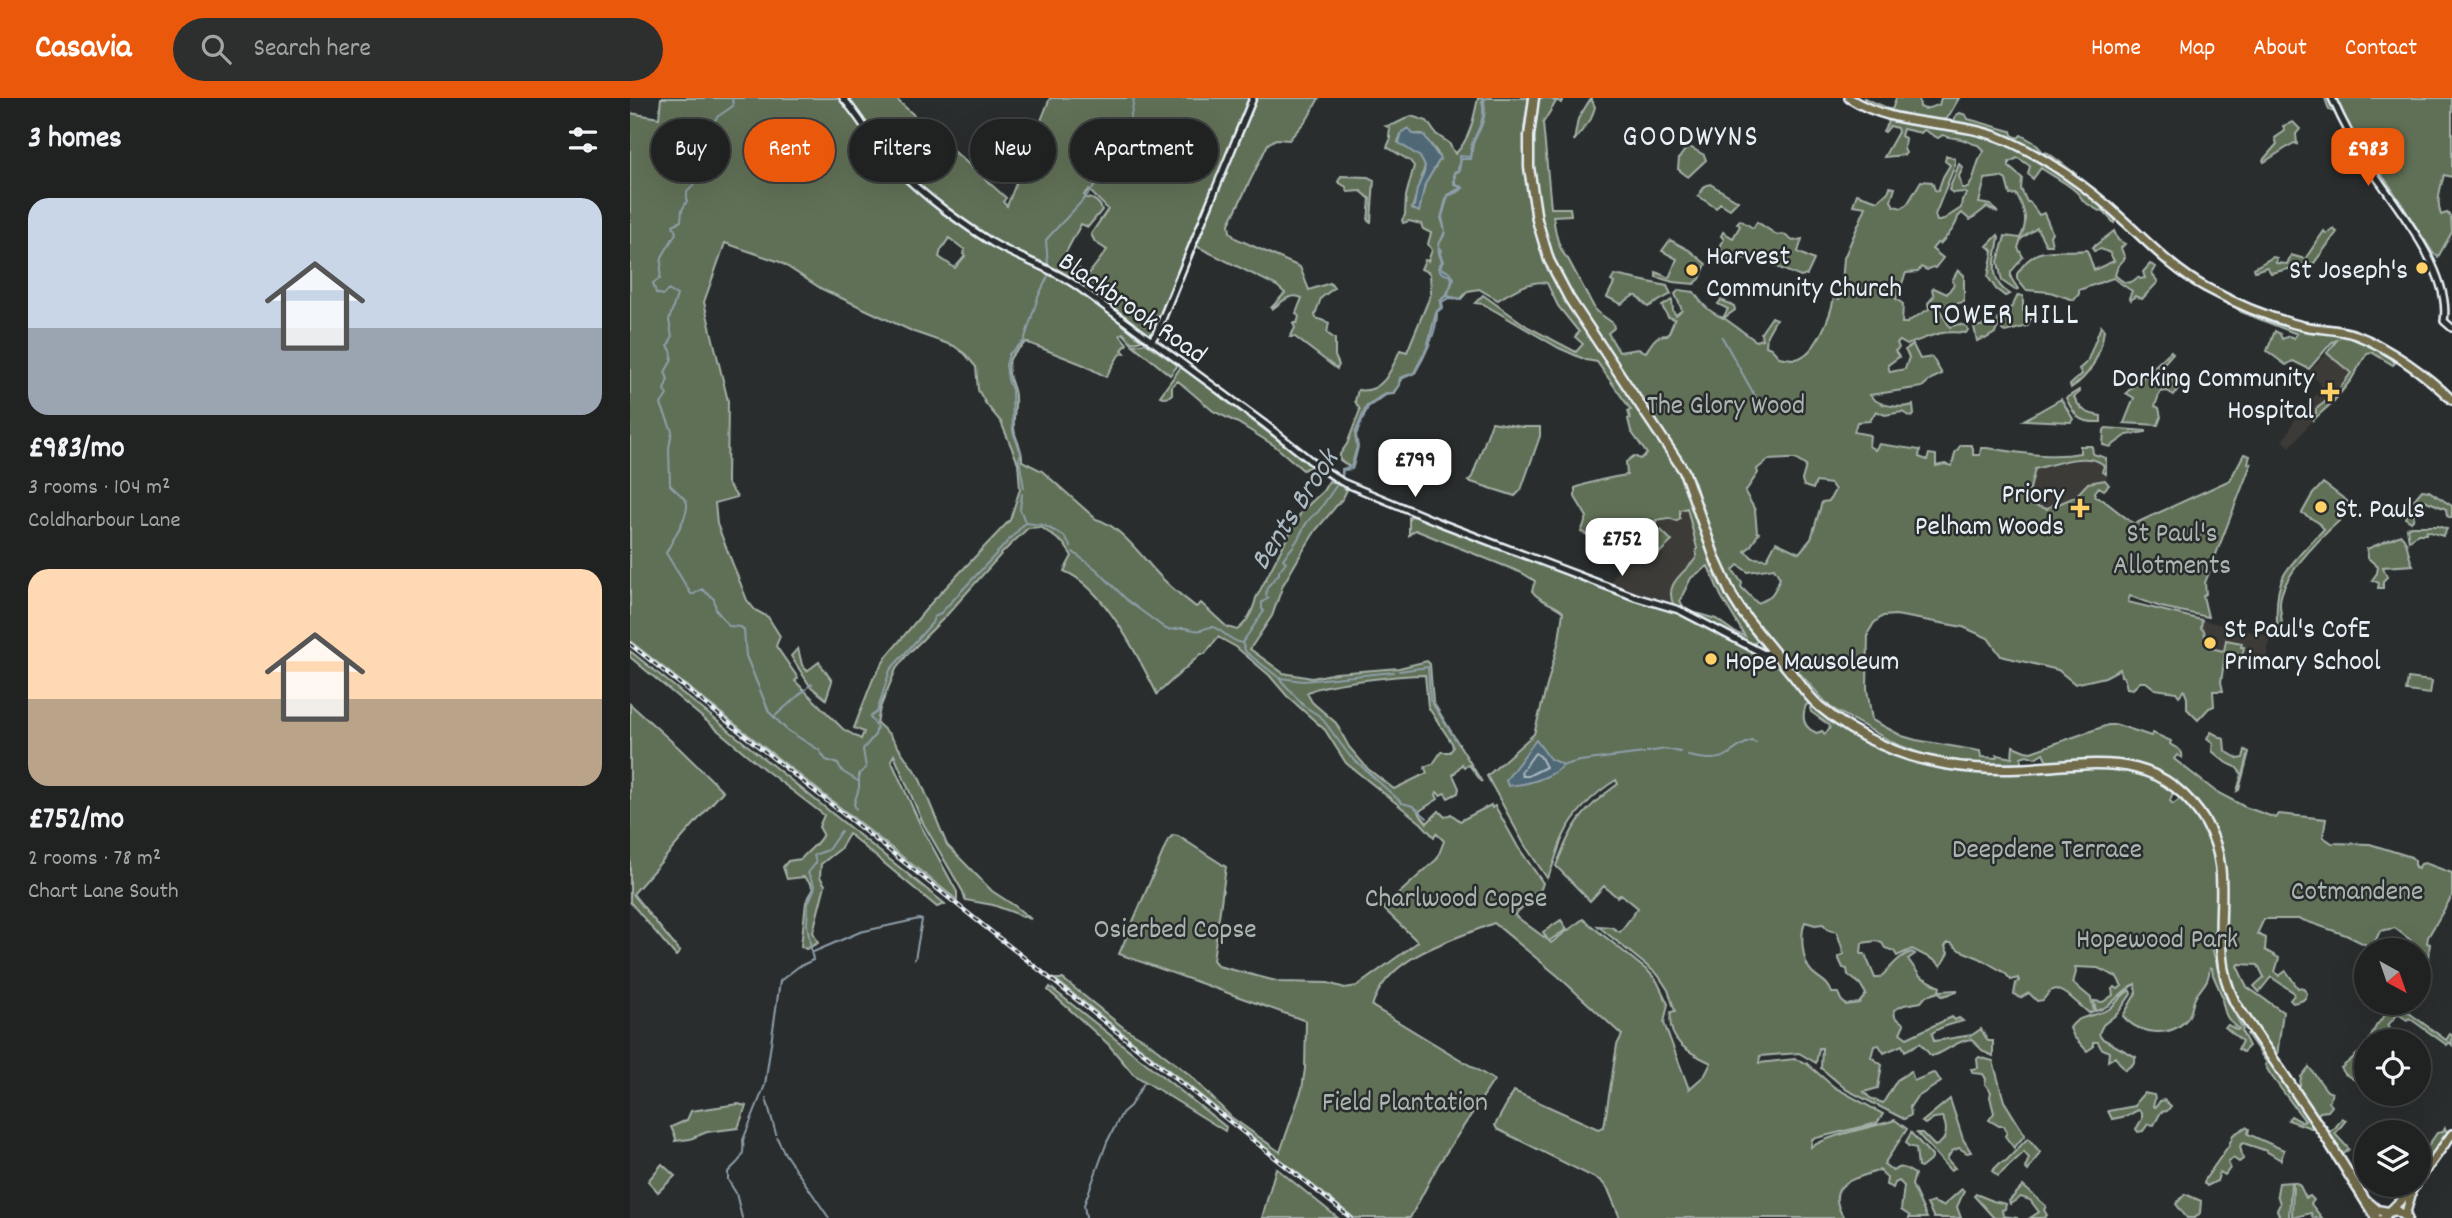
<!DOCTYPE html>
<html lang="en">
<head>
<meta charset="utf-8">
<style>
  body { margin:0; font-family:Dekko,sans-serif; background:#2d2f2f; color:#f1f3f6; height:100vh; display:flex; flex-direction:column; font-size:26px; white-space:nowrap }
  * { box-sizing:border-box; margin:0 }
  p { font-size:23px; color:#a2a4a5 }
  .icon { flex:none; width:38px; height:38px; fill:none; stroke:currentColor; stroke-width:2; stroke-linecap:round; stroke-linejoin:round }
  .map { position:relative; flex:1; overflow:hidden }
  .drawer { display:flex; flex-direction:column; background:#202222; width:630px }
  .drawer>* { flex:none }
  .guide { position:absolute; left:21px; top:21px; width:665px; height:63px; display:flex; gap:14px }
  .needle { width:46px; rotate:140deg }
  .controls { position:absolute; left:1724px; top:840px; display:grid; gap:14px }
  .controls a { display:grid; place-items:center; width:77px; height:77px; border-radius:50%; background:#202222; box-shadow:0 7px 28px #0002,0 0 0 2px #3d3f40; font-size:35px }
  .price { position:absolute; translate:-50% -60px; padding:0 16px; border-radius:14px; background:#fff; color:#222; font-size:23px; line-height:46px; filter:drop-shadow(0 2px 4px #0008) }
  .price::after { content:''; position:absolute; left:50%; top:42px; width:21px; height:16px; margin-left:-10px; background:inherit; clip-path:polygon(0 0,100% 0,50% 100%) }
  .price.selected { background:#ea580c; color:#fff }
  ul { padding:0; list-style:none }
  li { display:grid; align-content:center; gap:14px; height:371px; padding:0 28px }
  li span { display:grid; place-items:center; height:217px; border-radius:21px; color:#555 }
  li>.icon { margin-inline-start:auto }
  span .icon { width:126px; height:126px; fill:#fffc; stroke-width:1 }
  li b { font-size:30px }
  h2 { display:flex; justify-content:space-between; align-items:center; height:84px; padding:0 28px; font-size:30px }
  .tag { padding:0 24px; border-radius:32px; background:#202222; box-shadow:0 7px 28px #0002,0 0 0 2px #3d3f40; font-size:24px; line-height:63px }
  .tag.selected { background:#ea580c; color:#fff }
  header { display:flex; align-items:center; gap:42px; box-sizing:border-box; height:98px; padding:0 35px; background:#ea580c; color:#fff }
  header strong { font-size:33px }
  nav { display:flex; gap:38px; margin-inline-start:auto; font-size:24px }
  .search { width:490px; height:63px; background:#2d2f2f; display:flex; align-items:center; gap:18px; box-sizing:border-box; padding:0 24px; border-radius:38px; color:#a2a4a5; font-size:26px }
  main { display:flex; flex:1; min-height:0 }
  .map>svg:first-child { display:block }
</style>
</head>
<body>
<header>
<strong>Casavia</strong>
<div class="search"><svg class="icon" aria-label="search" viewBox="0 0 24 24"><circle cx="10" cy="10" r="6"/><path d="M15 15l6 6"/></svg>Search here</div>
<nav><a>Home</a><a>Map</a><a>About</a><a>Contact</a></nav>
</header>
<main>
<section class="drawer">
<h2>3 homes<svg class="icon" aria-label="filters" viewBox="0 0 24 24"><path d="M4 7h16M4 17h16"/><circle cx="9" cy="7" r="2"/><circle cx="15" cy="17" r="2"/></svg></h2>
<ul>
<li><span style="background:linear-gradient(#c9d6e8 60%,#9aa5b1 0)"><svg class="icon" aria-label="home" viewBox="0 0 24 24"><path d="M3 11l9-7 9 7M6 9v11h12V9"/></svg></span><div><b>£983/mo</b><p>3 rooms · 104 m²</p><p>Coldharbour Lane</p></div></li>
<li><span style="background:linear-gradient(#ffd9b3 60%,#b9a48a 0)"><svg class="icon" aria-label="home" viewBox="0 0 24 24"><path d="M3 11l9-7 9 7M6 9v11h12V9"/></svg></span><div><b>£752/mo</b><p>2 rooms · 78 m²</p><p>Chart Lane South</p></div></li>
</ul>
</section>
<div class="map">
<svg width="1822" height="1120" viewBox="0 0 1822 1120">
  <rect width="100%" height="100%" fill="#2a2d2e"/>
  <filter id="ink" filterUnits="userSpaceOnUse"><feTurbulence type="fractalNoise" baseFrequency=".0143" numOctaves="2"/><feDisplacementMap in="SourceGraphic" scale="14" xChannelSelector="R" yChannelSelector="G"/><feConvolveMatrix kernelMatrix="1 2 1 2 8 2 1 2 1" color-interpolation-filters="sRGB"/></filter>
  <g filter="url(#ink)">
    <path fill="#3d3a38" d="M1702,250L1733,264L1704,303L1687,317L1660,349L1652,342L1657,337L1665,321L1691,291L1689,284L1679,274Z
      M1460,360L1471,363L1474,368L1472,374L1478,378L1465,394V399L1473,402L1488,413L1445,453L1415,409L1402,407L1398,399L1405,371Z
      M1050,373L1078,468L1061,480L1046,509L1008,497L981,485L994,455L953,436Z
      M1521,510L1640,538L1636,563L1595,557L1592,576Z"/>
    <path fill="#616f57" stroke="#a4b0a8" stroke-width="2" fill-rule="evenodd" d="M31,0H265L376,100L373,104L377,108L420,0H619L524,234L517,238L491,220L489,223L511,242L502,245L493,235L490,237L497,246L492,252L495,255L489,257L476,279L454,267L396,244C390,250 380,256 379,265C377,274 381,283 384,292C388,306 381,322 385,336C388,346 393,353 392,363L412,373L466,421C493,428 516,466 536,484C545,493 556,501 566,509L571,505L597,529L607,532C618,524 623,513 626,500L666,423L672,413L693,393L699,383L714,387L713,390L717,392L713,400L686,432L671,456L653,487L642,518L620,551L653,575L682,580L706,575L769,570L797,563L800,566L803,604L852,684L839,667L834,669L832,666L823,677L829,690L828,695L818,700L815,695L810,697L807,694L806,697L808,701L788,714L797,725L809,713L815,719L821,716L830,723L861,707L862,710L865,708L888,749L913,785L911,791L888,805L894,808L884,817L918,842L913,834L931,822L937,831L919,843L921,845L953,821L1019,874L1027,883L1038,906L1034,925L1059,991L1075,977L1081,965C1058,954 1036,943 1041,914L1045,913L1038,892L1028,877L968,828L981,829L990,834L1008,810L991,796L987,799L974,788L960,803L926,768C941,728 953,711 988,686L986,682C966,694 943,716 933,739C927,752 924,769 917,780L894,746L857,678L904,636L929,542L933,514C924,505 909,504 902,493L905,483L892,475L785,432L779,437V419L784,418L964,487L1048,514L1124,554L1141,559L1183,605L1176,607C1171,620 1174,630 1187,635L1192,633L1195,636L1200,630L1199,627L1181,614L1180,610L1187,608L1208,623L1304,666L1349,675L1399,674L1473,670L1504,675L1508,674L1526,682L1543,694L1540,703L1543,706L1550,701C1597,748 1589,785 1587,846H1584L1583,853L1596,900L1613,931L1612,934L1619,948L1613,954L1608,951L1612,943L1595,929L1598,927L1607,932L1609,931C1595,919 1596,919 1592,902L1593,900L1583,877L1582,870H1580C1578,887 1572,887 1565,900C1562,906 1562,915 1557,921C1540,941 1508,936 1493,918L1506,895L1505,886C1490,893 1483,909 1466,913L1464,903L1473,904L1483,897L1482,891L1485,889L1488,891L1492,888L1487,879L1468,870L1445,869L1446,874L1443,885L1461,900L1464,913L1459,915L1437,896L1426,891L1420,893L1413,902L1407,903L1399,895L1390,900L1384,896L1386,885L1389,883L1388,880L1381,882L1375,875L1349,860L1329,852L1321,845H1317L1315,849L1318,855L1311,868L1306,863L1282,851L1267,858L1264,853L1255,850L1252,845L1246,843L1232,845L1231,856H1235L1245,880H1249C1260,872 1268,857 1282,854L1285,856L1278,861L1290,878L1310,889L1309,893L1327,892V894L1312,898L1309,894L1296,898L1291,904L1274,907L1264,912L1265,919L1274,926L1270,935L1277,940L1322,919L1325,922L1329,920L1333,923C1323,926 1311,928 1302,935L1304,943L1342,937L1351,931L1358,943H1363V958L1354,954L1341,941C1324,943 1317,955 1301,958L1290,945L1275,953L1272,947L1254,955L1249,947L1244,948L1241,959L1252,967L1248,990L1234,994L1240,1000L1253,1005L1267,982L1281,973L1284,983L1303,975L1306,976L1311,984L1286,1000L1280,1009L1281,1017L1274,1021L1217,992L1191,970L1192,950H1189L1186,965L1169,955L1130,958L1129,965L1165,961L1176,965L1204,989L1253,1016L1247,1025L1182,1041L1181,1049C1206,1034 1238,1031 1265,1022L1277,1031L1254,1066L1263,1073C1272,1066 1276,1071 1285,1076L1282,1087L1297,1120H1279L1280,1118L1271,1112L1274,1088L1269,1083L1265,1085L1263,1090L1256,1087L1257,1080L1250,1072C1225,1081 1192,1085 1214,1120H990L978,1091L971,1083L867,1031L865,1027L884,993L968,1031L974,1029L987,947L992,937L928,878L864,825C821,843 758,857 742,908L864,982L808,1067L780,1120H724L425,881H433L494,930L515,942L560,977L601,1019L650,1054L672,991L675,971L676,923L489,856L538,742L543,737L548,738L596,769L583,862L588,868L650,884L698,885L715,890L727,888L788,844L753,810L807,761L814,743L806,735L804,739L791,725L716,665L695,632L657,598L639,577L606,549L588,539L575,556H571L527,596C508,558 474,489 434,473L442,458L434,446L411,429L398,430L373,454L315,519L277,557L266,571L250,610L247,625L259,636L289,679L317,747L362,793L385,808L401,821L363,807L335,802L333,794L293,725L264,657L261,662L290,726L327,794V802L0,543V15L29,20ZM459,92L478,111L461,136L465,144L477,152L458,177C450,172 441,165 435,156L451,126L458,129L472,112C470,105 464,100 457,100L454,97ZM319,140L335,152L333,156L335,158L325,170L309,159L311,152ZM95,145L150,164L192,191L284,234L324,248L335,256L346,269L348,292L356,306L371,324L388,365L390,391L380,422L302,504L257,558L243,581L224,630L234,634L231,641L213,631L165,583L168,580L146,548L150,538L138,519L125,512L117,502L87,426L85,405L107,399L97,385L98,303L74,204ZM795,577L798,609L822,645L823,650L820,654H811L803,666L796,668L795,670L797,675L764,691L738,671L719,649L706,625L682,604L677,595C688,585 776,577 795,577ZM1175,824L1185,827L1193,826L1199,832L1207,834L1214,856L1208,859L1213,870L1217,871L1218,877L1230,886L1236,896L1229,905L1216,907L1211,902L1208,895H1202C1198,883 1190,882 1182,874C1172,864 1170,837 1175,824Z
      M624,0H689L678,20L659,42L646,41L638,46L599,126L600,134L605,140L670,169L679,192L700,185L704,190L691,200L685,217L686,220L699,225L697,235L705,241V258L709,267L707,271L665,239H660L665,230L663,225H667L669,219L666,215L672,200C660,194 651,205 642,211L641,210L655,195L647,188L568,149L567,146Z
      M848,0H899L894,29V68L901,118L918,168L935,203L1050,373L1086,479L1100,506L1127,543L1123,547L1044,508C1033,485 1054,476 1066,460L1067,450L1057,410L1050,412V420L1047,423L1039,420L1026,422V426L996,455L951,434L957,419L945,399V390C963,383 976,380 997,377L996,364L1004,358L1010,361L1017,356L1001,333L998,321L1000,320L998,313L1001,312L967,264L956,262L929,250L867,214L853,206L845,205L853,197L898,229L946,254L953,246L945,239L949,234L928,208L917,185C902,181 881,194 868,202L849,191L838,193L831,201L819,199L816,196L810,204L811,209L806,215L797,250L784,275L770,280L769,287L763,295H756L738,307L725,336L727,349L721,370L710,362V356L717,346L730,312L725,303L728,292C753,296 762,271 770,252L777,254L801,196L800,175L791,171L795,162L798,163L802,152L798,146L801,135L793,131L791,126L779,123L773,125L772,122L775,117L776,98L784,68L780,63L757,49L761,40L759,38L760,30L756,28L765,26L781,18L797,23L806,36L819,45L825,56C840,42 844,19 848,0ZM777,32L783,36H792L807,54L810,61L795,86L790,107L784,112L782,111L795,68L791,59L768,44L772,34ZM1078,468L1091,498L1115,538L1106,535L1086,521L1062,514L1053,509L1050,502L1061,480Z
      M907,0H919L925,3L927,0H934L931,5L927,2L913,25L921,110H940L941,117L923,118C925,132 928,152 938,161L966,213L983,225L984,230L978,235L989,254L1008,251L1016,254C1023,243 1025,237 1038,237L1045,221L1038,219L1032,208L1042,202L1043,213L1046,217L1052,212L1045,196L1049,192L1064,194C1072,207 1080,214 1093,220L1098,211L1088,206L1091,202L1104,208L1105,212L1094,220L1126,243L1132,241L1131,235L1142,219L1146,221L1137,237L1136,248L1141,250L1149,259C1154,260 1161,261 1166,261C1186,257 1201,217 1204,199L1209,201L1211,197L1214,160L1236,109L1223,107L1227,96L1248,103L1258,94L1260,89L1265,90L1261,103L1264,108L1272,110L1278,105L1291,83L1302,84L1305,92L1308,93L1313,79L1320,67L1315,63L1316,58H1319L1325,61V67L1305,117L1307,123H1311L1331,110L1332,102L1337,96L1334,94L1323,95L1319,92L1329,66L1333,70L1329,78L1332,90H1338C1347,78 1345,64 1354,53L1348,47C1342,46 1339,44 1334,42C1327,39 1320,41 1313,37L1308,40L1294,32L1291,35L1273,31L1271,38L1275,40L1274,51L1276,55L1274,57L1254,59L1268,34L1267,30L1260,28L1255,34L1253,33L1259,22C1285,27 1313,24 1339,32C1395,47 1442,83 1487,119L1484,125L1472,112L1469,113L1453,103C1448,90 1423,79 1411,70L1403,81L1398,76L1400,68L1388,60L1379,64V69L1392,80L1391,91L1397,104H1400L1409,117L1414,115L1422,134L1420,138L1422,147H1416L1407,130L1391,141L1388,150L1393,159L1381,174V180L1388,191L1385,192L1372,183L1368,164L1375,138L1390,140C1399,124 1395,112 1386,96L1380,97L1376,82L1371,79L1355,81L1349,105L1361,107L1368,115L1357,109L1340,122L1332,115L1328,119C1326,129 1317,138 1310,146L1307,145L1302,151L1313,160L1305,170L1303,169L1297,172L1291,169L1288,174L1276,175L1266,201L1273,206L1272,225H1278L1279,223L1299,211L1298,205L1304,198L1302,192L1304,190L1317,196L1324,186L1322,183L1328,172L1334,177V204L1308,209L1320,229L1328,226L1337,228L1338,232L1336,235C1308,232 1301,238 1277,247L1270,243L1267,245L1269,250L1265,253L1269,259L1258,267L1260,274L1275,271L1279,259L1275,252L1283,247L1290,261L1302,259L1312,276L1301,281L1292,289L1240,297C1247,308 1270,311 1283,307L1284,317L1282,319L1272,314L1255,317L1246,313L1240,323L1227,324L1224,334L1240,337L1239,348L1245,352L1249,346L1290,352L1289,359L1297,362L1299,356L1306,357V368L1315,366L1322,368L1325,355L1331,347H1341L1343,350V357H1350L1351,350H1357C1388,354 1419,361 1450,355V348H1462L1463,356L1476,360V376L1472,374L1474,368C1462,352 1422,367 1405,371L1398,399L1402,407L1417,411L1424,405L1426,407L1445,399L1458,385L1475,382L1479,387L1474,392L1469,389L1465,394V399L1473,402L1504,426L1600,382L1614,356L1620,358L1618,365L1621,366L1575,485L1576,496L1573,498L1578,519L1531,509L1500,498L1498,504L1572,522L1571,530L1574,532L1575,538L1585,541L1584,546L1580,545V550L1594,553L1596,542L1612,545L1611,549H1614L1612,560L1595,557L1591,584L1593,593H1583L1584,608L1579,610L1568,622L1557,611V600L1554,592L1549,598L1546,594L1525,591L1516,584H1510L1503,591L1497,590L1494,579L1491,578L1490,571L1475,579L1445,586L1428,572L1371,558L1358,540L1333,529L1266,517L1253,518L1244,525L1238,535L1237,591L1242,622L1272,638L1286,642L1350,653L1351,659L1366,660L1367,657L1382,660L1383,648L1395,653L1401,654L1478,627H1488L1521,638L1523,635L1541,643L1540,646C1545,650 1554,651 1552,660L1547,657L1544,661L1585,693L1615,709L1646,720L1649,716L1696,721L1693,739L1702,745L1740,746L1781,759L1785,763V769L1788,770L1791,766L1795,765L1822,775V798L1798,839L1797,845L1800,846L1796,878L1789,872L1788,852H1785L1780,842L1765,830L1750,833L1742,850L1716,837L1670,821H1634L1627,836L1636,840L1635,852L1649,860L1645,874L1649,878L1656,873L1668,890L1672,889L1677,895C1675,904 1670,903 1663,905L1660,902L1664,897L1663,894L1641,879L1629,894L1624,888L1634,879L1628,867L1609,866L1607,868L1617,889L1653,914L1647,958L1663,985L1606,900L1593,851V761L1589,746L1565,706L1507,667L1494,664L1479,662L1418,665L1413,655L1405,660L1397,657L1391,659V665L1337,666L1302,660L1264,645L1200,609L1139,541L1107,498L1089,464L1064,383L1052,362L1015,309L1017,304H1012C986,264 956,225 933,183C903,126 897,62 907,0ZM1158,361H1165L1176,368L1172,382L1174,388L1183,391L1186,384L1201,386L1205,392L1199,403L1192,404L1181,441L1169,455L1146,444L1137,461L1123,460L1115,453L1120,449L1129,435L1127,434L1125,412L1115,394L1128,375L1127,371L1138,362ZM1108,467L1118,474L1144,470L1150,480C1145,493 1142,501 1127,505L1111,489L1112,485L1103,472Z
      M961,0L965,9L961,21L944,43L948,21Z
      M1234,0L1262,12L1266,0H1289L1290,9L1295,11L1309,7L1311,0H1329L1318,19L1314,22L1283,21L1233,7Z
      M1695,0H1822V79L1814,77C1810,91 1806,103 1811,117L1817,115L1821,119L1822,134L1808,159L1803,155L1760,88L1724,39L1709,12L1704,14L1699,12Z
      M1330,15L1336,17L1338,21L1381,33L1382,37L1388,40L1391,37L1405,45L1413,54L1418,55L1446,76L1445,81L1394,49L1323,25L1326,17Z
      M1663,24L1670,31L1666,36L1667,46L1664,45L1634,64L1633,62L1647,46L1645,40L1655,33L1653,28Z
      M1058,48L1074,57L1076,62L1058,79L1048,71L1049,60Z
      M711,78L738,79L744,82L741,124L738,123L740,101L731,93L718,94L716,89L708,84Z
      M1080,86L1108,103L1100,111L1090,105L1086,110L1068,98L1075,88Z
      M1110,122L1123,130L1127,124L1147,137L1153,136L1163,143L1172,141L1168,154L1184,162L1177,177L1171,179C1150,171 1118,152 1096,164L1085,161L1084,156L1087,155L1094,141L1091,138L1093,134L1103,140L1110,128L1107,125Z
      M1703,131L1707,134L1684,165L1641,175L1637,169L1625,173L1624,170L1643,159L1647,160L1646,165L1657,166L1661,157L1675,161L1694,133L1697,136Z
      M1484,133L1488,142L1495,146L1491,150L1495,160L1488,168L1485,177C1493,185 1499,188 1508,179L1510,181L1515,180L1513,174L1520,166L1526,169L1522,176L1528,184L1512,201L1505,198L1501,202L1499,200L1502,193L1483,180L1449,192V196L1444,202L1420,194L1396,192L1387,181V176C1407,143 1426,156 1457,152L1464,172L1484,163L1480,155L1471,151L1464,153L1462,150Z
      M1368,137L1369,139C1366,160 1357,183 1380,196L1375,198L1366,191L1358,179L1363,153L1357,148Z
      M1040,142L1059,152L1076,166L1070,181L1064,186L1043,184L1026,179V174L1039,180L1047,161L1032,153Z
      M985,177L1037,188L1041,196L1018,209L1007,198H1003L991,206L977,199L984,185L981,183Z
      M1388,197L1393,198V213L1408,218L1407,220L1400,221L1398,228L1375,234L1372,232L1373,228L1369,227L1365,235L1355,241L1353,240L1347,243L1344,229L1367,225L1371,213L1382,209Z
      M1604,208L1609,210L1610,208C1642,217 1751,238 1765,265L1763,267L1741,254L1737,255L1721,282L1704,303L1683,322L1682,320L1686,315V311L1695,304H1699L1721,275L1697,255L1707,242L1702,244L1679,271L1663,263L1656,267L1637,253L1645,233L1650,236L1652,241L1659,238L1664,240L1667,236L1611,214Z
      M1471,228L1474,232C1471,255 1461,277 1441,290L1440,287L1452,276L1449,271L1457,264Z
      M515,245L548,267L540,277L503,247Z
      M1541,253L1543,255L1528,272L1546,284L1544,289L1548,291L1544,297L1537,293L1530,294L1525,308L1529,310L1531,319L1528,327L1494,325L1504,300L1496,295Z
      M551,269L680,366L679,369L673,372L645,348L608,325L583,313L548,283L542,288V296L537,300L530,298Z
      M1449,292L1450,294L1444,299C1450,312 1457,316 1471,318V324C1449,325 1446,320 1436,300Z
      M1431,301L1443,321L1441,324L1394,322Z
      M862,324L892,329H910V338L891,392L885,398L838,383L842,379Z
      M1476,330L1516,333V334L1497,337L1480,349L1473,347L1474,332Z
      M1693,385L1721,406L1722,412C1701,429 1650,476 1650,506C1650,517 1654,525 1651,537H1648C1646,519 1645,494 1654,477C1661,464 1683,443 1694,431L1689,425L1672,415L1682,397Z
      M1792,392L1799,393L1822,408V420L1817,418L1816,411L1794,402L1785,409L1783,422L1781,424L1775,420L1782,404Z
      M1781,428H1808L1817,431L1813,438L1797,433L1796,436H1788L1779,443L1777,430Z
      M1031,432L1042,443L1026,458L1016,447Z
      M1771,437C1779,443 1777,458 1783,467L1753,469L1757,479L1753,483V490H1748L1749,485L1742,482L1747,475L1748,469L1738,460L1737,451Z
      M168,550L172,567L177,573L189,564L202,583L196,601L180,588L161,558Z
      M0,553L315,806L307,809L219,736L210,751L191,766L190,779L195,787L183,834L188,845L176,851L171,848L176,804L183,792L181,786L174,779L157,781L153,769L158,763L171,761C179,751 188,747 193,736L189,729L194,717L134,671L0,559Z
      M1778,580L1802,583L1800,596L1776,593Z
      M0,606L49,650L93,693L3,796L50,854L46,858L0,804Z
      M1581,634L1594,641L1595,653L1609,661L1613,660L1615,652L1619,654L1609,692L1607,693L1612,676L1606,669L1595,664L1582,653L1583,645L1577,640Z
      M420,889L596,1029L595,1033L503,976L478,946L418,892Z
      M1500,892L1501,896L1488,915L1473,927L1469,935L1471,940L1506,959L1503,966L1495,972L1485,959L1478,963L1479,954L1471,950L1468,944H1463V949L1457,953L1444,939L1440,930C1448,916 1466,919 1479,911C1487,905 1492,896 1500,892Z
      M1765,905H1769L1771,909L1816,942L1820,936L1822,937V947L1819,944L1817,947L1779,920L1777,922L1768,916L1758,927L1760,929L1751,943H1739L1746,928Z
      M1619,935L1685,1028L1684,1031L1658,1022L1661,1018L1672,1024L1675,1023L1640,976L1635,967L1637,965L1617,936Z
      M1736,949V989L1715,976L1711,970Z
      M1349,959L1363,963L1374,1003L1395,1037L1384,1050L1375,1038L1377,1034L1374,1028H1369L1359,1022L1364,1015L1360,999L1361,994L1355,986L1356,981L1353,976L1343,975L1341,971L1348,970L1347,961Z
      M1679,969L1697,993L1702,995L1699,1004L1702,1008L1698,1013L1690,1014L1688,1017L1700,1033L1705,1030L1712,1020L1716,1022L1705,1036L1719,1051L1713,1057L1669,994L1671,979Z
      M1514,995L1524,997L1525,1001L1523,1008L1526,1009L1530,1003L1534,1002L1541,1008L1537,1013L1531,1014L1524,1027L1518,1026L1513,1033L1508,1034L1506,1031L1512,1021V1015L1508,1012L1497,1018L1482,1021L1478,1013L1505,1008L1507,1003Z
      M1320,1001L1333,1041L1341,1054L1337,1055L1329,1050L1322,1053L1317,1061L1325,1070L1320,1072L1287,1035H1292L1305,1048C1318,1043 1318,1029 1312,1019L1304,1020L1295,1026L1292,1024Z
      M108,1006L116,1008L108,1030L77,1034L60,1041L45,1043L46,1040L41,1029L57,1022L61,1013Z
      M1616,1029L1619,1031L1618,1036L1654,1052L1651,1062L1634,1052L1613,1045L1610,1048L1613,1061L1609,1064L1603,1060L1598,1065L1600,1070L1595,1077L1590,1074L1587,1083L1577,1088L1574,1085L1576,1080L1599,1047L1603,1037Z
      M1815,1030L1817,1034L1813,1045L1790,1070L1788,1063L1794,1058L1793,1050L1789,1043L1798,1048L1807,1035L1813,1034Z
      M1281,1035L1302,1058V1061L1291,1070L1288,1069L1286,1050L1278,1048L1276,1044Z
      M1398,1040L1410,1054L1398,1073L1395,1070L1399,1060L1394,1054L1368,1078L1362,1073L1370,1065L1376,1063Z
      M32,1066L45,1078L28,1094L18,1083Z
      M646,1070L708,1120H632Z
      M1661,1084L1659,1120H1650L1647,1112L1650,1106L1647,1096L1649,1085Z
      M1663,1084L1669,1086L1676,1100L1680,1098L1684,1102L1681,1106L1692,1120H1683L1681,1115L1662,1120Z
      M1393,1088L1416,1108L1414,1112L1417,1117L1414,1120H1400L1409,1114L1400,1102L1391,1099L1380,1106L1379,1103Z
      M1332,1091L1334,1093L1327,1109L1331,1120H1304L1297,1106L1303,1104L1313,1108Z
      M1346,1096L1363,1103L1376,1106L1375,1111L1372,1112L1373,1118L1388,1120H1364L1344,1098Z
      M1555,1096L1571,1103L1570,1115L1565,1120H1557L1546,1106Z"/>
    <path fill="#506774" stroke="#8d9ea9" stroke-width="2" d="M854,0H856L854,3C857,20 851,29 844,43C842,48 842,55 841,61H831L829,73L825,75V85L833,90L830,93L818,98L812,119C815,135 818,133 808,147L811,151L810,156L813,163L810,170L819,174L824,180L817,198L831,201L819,200L812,204L813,209L807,214C808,232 794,260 785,275L771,281L770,287L764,296L756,297L738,309L726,337L728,349L723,369L722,371L713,372L712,380V371L722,368L727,349L725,336L736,309L756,295H763L769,287L770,280L784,275L797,250L807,213L811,209L810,203C816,199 824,185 821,178L812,175L808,170L812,163C805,149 810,146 815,133L811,120L817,97L831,90L824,86V74L828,72L830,58L840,59C841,53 840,49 843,43C849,30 856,19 852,3Z
      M778,30L783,36L794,37L810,61L795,86L789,114L781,110L784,108L787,91L794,75L795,68L790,59L769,45L772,34Z
      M906,642L920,661L934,667C920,680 897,687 878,688L876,682Z"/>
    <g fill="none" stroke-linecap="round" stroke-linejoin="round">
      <path stroke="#abbac3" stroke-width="2" d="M905,655L910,658L916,669L898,678H892L891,674Z"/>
      <path stroke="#8d9ea9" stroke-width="2" d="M102,0L103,8L87,19L67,50C72,69 72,80 57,94V103L52,112L51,123L43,127L46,135L32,159L30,180L23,185L26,195L33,197L38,192L47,197L39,222L42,239L38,248C46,257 40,266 35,274L38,281L34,292L37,297L31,306L42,333L39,350L40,387C45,392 53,398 56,403C62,413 41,444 36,455L61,496H64L72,491L84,501L86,512L99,528L111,529L114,532L116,558L139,614L157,632L189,652L196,662L208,666L213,674L228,683
        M418,167L416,142C435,120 459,99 475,74L478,73C491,50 501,26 504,0
        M1092,239L1135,316
        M394,390L389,361L391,355L383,334L382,292L378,282L376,267L379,256L394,243L408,199L418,178
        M392,396L390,411L395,424
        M396,425L413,427L434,438L441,449
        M443,454L466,471L498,503L536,531C543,533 546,530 553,530C560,530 564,534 571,532C576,531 577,529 582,529C590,530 600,543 612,545L634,513L632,511V504L639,500L636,498L637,489L649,476V473L656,464L653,461C656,456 661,452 664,447C673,435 674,422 688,414L708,385
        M612,545L616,554L648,579L674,608L691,619L719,657L772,705L783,708L797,720
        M769,573L798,569L800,602L827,644
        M650,580L673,583L764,574
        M178,589L182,586
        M145,618L176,591
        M1017,654L1036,651L1050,654
        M1058,658C1071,660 1086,664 1097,657C1106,651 1111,646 1122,643L1126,645
        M934,667L950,663L1014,655
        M226,711L224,706L229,690V676L236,670L233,651L245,637L247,629L240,619L247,614L260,572L302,525L304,519L309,517L395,425
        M181,855L230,834L289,821L292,822L285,861
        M136,1000L146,1036
        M147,1040L155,1056L199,1120
        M112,1120L106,1095L98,1082V1074C110,1061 115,1061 113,1042L135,987L150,883L168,869L183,862L177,827L178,806L185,789L178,775L186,765L184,757L198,752L211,733
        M456,1120L454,1107L477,1044L492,1015L500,1008L514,985"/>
      <defs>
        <path id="minor" d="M213,0C230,19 241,41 257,60C286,93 325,121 361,144C389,161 420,169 447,188L636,327L681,363L712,384L813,426L1005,499L1049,512L1134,556L1144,554
          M1702,0C1713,25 1726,49 1741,71C1766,108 1822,175 1814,223L1822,230
          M521,243L526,236L623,0"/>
        <path id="major" d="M1219,0C1267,31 1325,20 1376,42C1415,59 1459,90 1490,119C1518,144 1542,171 1575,189C1604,205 1637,219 1669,227C1687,232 1708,230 1726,237C1758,249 1798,278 1822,302
          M1788,1083L1822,1036
          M1761,1112L1786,1087
          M1775,1118L1781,1097"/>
        <path id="highway" d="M904,0L899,38V69L907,122L919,162L939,200L1054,373L1086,463L1102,498L1112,514C1128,535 1145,555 1162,576C1170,586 1179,599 1189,608C1207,623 1230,638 1252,647C1289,665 1340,672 1381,671C1457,669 1527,645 1576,725C1602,770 1586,812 1592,860C1593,876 1598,890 1605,905L1692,1033L1746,1120
          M1739,1105L1747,1112L1758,1114
          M1754,1120L1758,1114L1766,1112L1777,1120"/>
      </defs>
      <use href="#minor" stroke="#e8f1f8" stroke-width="10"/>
      <use href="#major" stroke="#e8f1f8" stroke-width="12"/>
      <use href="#highway" stroke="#e8f1f8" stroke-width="13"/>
      <use href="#minor" stroke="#2a2d2e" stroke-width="5"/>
      <use href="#major" stroke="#726c4b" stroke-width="7"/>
      <use href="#highway" stroke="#726c4b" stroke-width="8"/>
      <defs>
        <path id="rail" d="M0,546L721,1120"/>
      </defs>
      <use href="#rail" stroke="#e8f1f8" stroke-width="4.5"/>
      <use href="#rail" stroke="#2a2d2e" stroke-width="2" stroke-dasharray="5" stroke-linecap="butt"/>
    </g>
  </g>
  <g fill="#ffd166" stroke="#2a2d2e" stroke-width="2.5">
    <circle cx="1792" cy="170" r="7"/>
    <circle cx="1062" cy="172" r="7"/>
    <path d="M1696.5 283.5h7v7h7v7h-7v7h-7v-7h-7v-7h7z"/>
    <circle cx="1691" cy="409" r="7"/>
    <path d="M1446.5 399.5h7v7h7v7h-7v7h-7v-7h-7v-7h7z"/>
    <circle cx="1580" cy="545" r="7"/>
    <circle cx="1081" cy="561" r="7"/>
  </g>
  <g text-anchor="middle" stroke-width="5" stroke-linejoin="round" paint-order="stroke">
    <g font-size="28" fill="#e8f1f8" stroke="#2a2d2e" text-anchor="start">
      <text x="1076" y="166">Harvest<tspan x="1076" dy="32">Community Church</tspan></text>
      <text x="1778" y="180" text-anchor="end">St Joseph's</text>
      <text x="1684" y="288" text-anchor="end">Dorking Community<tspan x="1684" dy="32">Hospital</tspan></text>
      <text x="1434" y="404" text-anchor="end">Priory<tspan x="1434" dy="32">Pelham Woods</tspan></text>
      <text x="1705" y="419">St. Pauls</text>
      <text x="1594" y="539">St Paul's CofE<tspan x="1594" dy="32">Primary School</tspan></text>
      <text x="1095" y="571">Hope Mausoleum</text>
    </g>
    <g font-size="28" fill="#e8f1f8" stroke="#2a2d2e">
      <text transform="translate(504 208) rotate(35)" y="10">Blackbrook Road</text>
    </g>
    <g font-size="28" fill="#abb6b0" stroke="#2a2d2e">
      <text x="1096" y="315">The Glory Wood</text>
      <text x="1542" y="443">St Paul's<tspan x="1542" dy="32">Allotments</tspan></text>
      <text x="1417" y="759">Deepdene Terrace</text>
      <text x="1727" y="801">Cotmandene</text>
      <text x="826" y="808">Charlwood Copse</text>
      <text x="545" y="839">Osierbed Copse</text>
      <text x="1527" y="849">Hopewood Park</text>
      <text x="775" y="1012">Field Plantation</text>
    </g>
    <g font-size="30" letter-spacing="2" fill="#e8f1f8" stroke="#2a2d2e">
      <text x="1061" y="47">GOODWYNS</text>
      <text x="1375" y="225">TOWER HILL</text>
    </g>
    <g font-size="30" font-style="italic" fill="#abbac3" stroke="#2a2d2e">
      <text transform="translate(663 411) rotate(-57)" y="10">Bents Brook</text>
    </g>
  </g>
</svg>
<div class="controls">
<a><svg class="needle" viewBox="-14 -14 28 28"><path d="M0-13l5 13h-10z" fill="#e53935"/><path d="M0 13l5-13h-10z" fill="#a2a4a5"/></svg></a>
<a><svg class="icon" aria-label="locate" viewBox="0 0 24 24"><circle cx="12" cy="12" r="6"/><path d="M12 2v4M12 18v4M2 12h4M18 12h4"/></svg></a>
<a><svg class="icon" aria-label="layers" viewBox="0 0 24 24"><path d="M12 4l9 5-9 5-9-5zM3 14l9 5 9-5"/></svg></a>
</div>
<b class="price selected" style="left:1738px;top:90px">£983</b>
<b class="price" style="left:785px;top:401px">£799</b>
<b class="price" style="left:992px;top:480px">£752</b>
<div class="guide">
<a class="tag">Buy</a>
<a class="tag selected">Rent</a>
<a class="tag">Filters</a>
<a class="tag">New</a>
<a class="tag">Apartment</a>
</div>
</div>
</main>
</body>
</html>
